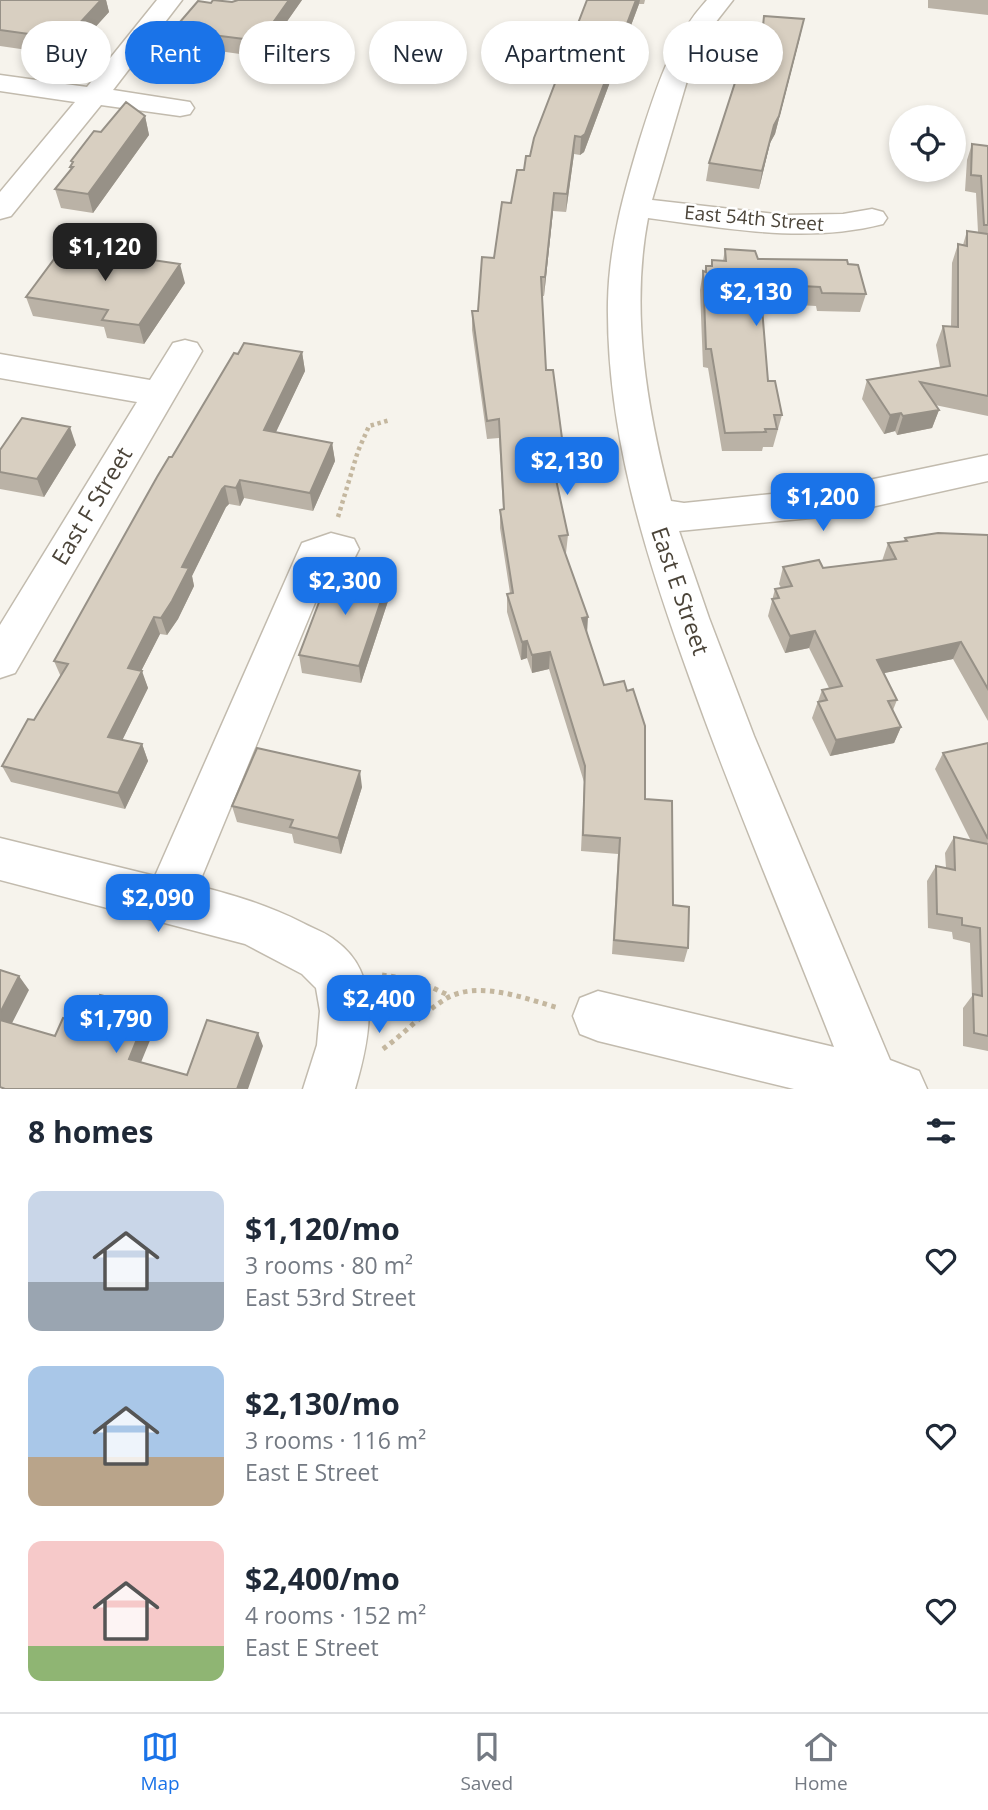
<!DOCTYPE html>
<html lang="en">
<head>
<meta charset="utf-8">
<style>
  body { margin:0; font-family:"Open Sans",sans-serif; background:#f2f2f3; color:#1f2937; height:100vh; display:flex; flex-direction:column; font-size:26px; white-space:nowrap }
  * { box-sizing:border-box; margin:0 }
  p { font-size:23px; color:#747a83 }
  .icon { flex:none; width:38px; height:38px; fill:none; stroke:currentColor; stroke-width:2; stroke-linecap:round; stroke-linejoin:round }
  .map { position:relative; height:1089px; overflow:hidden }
  .panel { display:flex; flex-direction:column; background:#fff; flex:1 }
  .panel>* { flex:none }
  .banner { position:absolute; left:21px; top:21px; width:947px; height:63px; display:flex; gap:14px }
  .buttons { position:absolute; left:889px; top:105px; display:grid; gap:14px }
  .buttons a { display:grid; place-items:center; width:77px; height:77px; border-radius:50%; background:#fff; box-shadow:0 4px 10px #0003; font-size:35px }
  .price { position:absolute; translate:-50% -60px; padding:0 16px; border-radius:14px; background:#1a73e8; color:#fff; font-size:23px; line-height:46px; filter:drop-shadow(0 2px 4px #0008) }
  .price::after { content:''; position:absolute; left:50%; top:42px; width:21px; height:16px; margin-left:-10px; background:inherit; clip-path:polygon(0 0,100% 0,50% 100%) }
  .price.current { background:#222; color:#fff }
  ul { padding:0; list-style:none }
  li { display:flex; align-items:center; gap:21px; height:175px; padding:0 28px }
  li span { display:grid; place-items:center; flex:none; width:196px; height:140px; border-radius:14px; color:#555 }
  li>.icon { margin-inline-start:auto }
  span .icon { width:84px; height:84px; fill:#fffc; stroke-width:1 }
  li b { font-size:30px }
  h2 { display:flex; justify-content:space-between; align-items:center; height:84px; padding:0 28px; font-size:30px }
  .tag { padding:0 24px; border-radius:32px; background:#fff; box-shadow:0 4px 10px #0003; font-size:24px; line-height:63px }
  .tag.current { background:#1a73e8; color:#fff }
  .menu { display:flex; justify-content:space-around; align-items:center; height:98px; border-top:2px solid #e0e1e3; background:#fff; font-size:19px; color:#747a83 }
  .menu a { display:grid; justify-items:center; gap:4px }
  .menu .current { color:#1a73e8 }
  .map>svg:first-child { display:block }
</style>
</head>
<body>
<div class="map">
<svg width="988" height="1089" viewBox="0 0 988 1089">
  <rect width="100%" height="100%" fill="#f6f3ec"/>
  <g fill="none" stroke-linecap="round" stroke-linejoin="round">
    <defs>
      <path id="minor" d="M157,0H182L113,90L190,102L194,108L190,114L180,116L101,105L11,216L0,219V192L75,102L0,91V75L87,87Z
        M707,0H733L708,32L691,67L652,200L784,215L843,214L872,209L883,212L887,218L883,224C805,244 726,228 648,218C630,312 647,410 671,501L684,503L831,488L988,455V481L831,516L679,531L709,618L754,736L890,1060L919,1071L927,1089H794L598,1041L580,1034L573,1016L580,998L598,991L834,1047C786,924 734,803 690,679C646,557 606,433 608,302C609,245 624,192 640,139C656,89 671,39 707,0Z
        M185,340L197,343L202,351L15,673L0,678V625L137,402L0,378V354L150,380L173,343Z
        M331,533L354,539L359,549L354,559L331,564L198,886C237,896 267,905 303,923C314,929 327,933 336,941C384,976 369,1041 355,1089H303L317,1045L320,1011L316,988L302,974L245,944L0,880V838L155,876L297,554L302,543Z"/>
    </defs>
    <use href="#minor" stroke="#c2bbae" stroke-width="3"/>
    <path stroke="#c4b79f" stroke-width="4.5" stroke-dasharray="3.5 3.5" stroke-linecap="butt" d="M338,517L358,451L369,426L390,420"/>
    <path stroke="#c4b79f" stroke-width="5" stroke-dasharray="4.5 4.5" stroke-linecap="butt" d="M382,975L416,980L450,996
      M383,1049C405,1033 424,1012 447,998C480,980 526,999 559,1008"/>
    <use href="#minor" fill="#fff" fill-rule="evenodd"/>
  </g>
  <path fill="#bab2a6" d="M0,0H106L109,12L69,56L0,46Z
    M238,0H302L262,57L176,45L173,30Z
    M587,0H645L644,4H639L584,152L580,155L574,154L566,212L553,211L544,296H542L546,370L565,461L564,479H556L568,535L566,553L565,554L587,632L604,685L645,799L673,905L688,948L684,962L612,954L618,854L581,851L584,782L549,669L532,673L527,658L521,660L507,612V594L510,593L500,528V510L503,509L499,438L487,439L472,330V311H478L511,203L530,156Z
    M928,0H988V15L928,8Z
    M800,37L775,134L770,143L759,189L706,181L709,163L742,62Z
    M145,116L149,135L93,213L61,208L55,189L71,170L70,167L72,164L71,161L101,132Z
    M972,144L988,146V416L935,405L939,410L932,428L897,435L895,431L884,434L862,399L867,380L940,367L936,345L943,326L951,327L952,263L958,244L963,245L967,231L978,232L976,193L965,191L967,160Z
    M725,249L758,259L848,264L866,294L860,312L817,311L816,306L762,303L768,381L782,415L773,447H763L762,451H722L708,368L703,367L700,290L703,271H706V266H711L712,260L723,261Z
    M185,283L144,344L107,338L104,327L33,316L26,297Z
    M302,352L305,371L275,433L332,443L335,461L313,511L244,498L240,506L229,504L226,507L192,576L194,586L178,619L167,635L160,634L141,671L148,688L122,740L142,744L148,761L125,809L11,782L2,766L34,720L61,677L54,661L172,457L238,354Z
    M76,445L44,497L0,489V450Z
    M988,535V721L953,659L884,673L897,700L893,710L901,727L894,743L830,756L812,718L822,690L829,688L809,648L785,653L768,616L775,589L781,588L779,584L783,567L823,568L882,561L888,543L904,541L905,538Z
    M390,595L361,683L302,673L299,655Z
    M988,743V1051L963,1046V1008L972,996L970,943L953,939L952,932L928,928L927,881L936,866L946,868L945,853L954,837L971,841L935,769L943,753Z
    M362,787L341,854L294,843L292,834L237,822L232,806Z"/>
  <path fill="#979187" d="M93,0H106L109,12L69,56L65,39Z
    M289,0H302L262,57L260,41Z
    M636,0H640L639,4L584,152L580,155L581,137Z
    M804,19L800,37L775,134L770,143L759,189L762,171L774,125Z
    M145,116L149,135L93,213L88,194Z
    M575,136L574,154L566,212L567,194Z
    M554,193L553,211L544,296L545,277Z
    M180,264L185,283L144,344L139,325Z
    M302,352L305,371L268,449L264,430Z
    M939,410L932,428L897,435L903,416Z
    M901,413L895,431L884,434L890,415Z
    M70,427L76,445L44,497L37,479Z
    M332,443L335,461L313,511L310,493Z
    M240,480L244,498L240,506L236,488Z
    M225,486L229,504L226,507L192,576L194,586L178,619L167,635L161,618L182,567L222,489Z
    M389,577L390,595L361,683L359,666Z
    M154,617L160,634L134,685L128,668Z
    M588,617L587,634L582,618Z
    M815,631L809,648L785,653L790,636Z
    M527,641V658L521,660L522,642Z
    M961,642L953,659L870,676L877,660Z
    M550,652L549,669L532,673V655Z
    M142,671L148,688L116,753L108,737Z
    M901,727L894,743L830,756L836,740Z
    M142,744L148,761L125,809L118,793Z
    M360,771L362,787L341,854L338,838Z
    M19,976L29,990L7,1033L0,1023V1013Z
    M150,1007L158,1021L137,1072L129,1059Z
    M258,1033L263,1046L248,1089H237Z"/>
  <path fill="#d8cfc1" stroke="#979187" stroke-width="2" d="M0,0H101L65,39L0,30Z
    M213,0L232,2L238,0H289L260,41L173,30L198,1L211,3Z
    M587,0H636L585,134L581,137L575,136L567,194L554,193L545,277H541L546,370H553L565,461H552L568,535L559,536L588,617L582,618L604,685L624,681L627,691L633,689L645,726V799L672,801L673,905L689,907L688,948L614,940L620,838L583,835L585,766L550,652L532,655L527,641L522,642L507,594L513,593L500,510L504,509L499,419L487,421L472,311H478L482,257L494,258L502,202L511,203L517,170H524L526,156H530L534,138Z
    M764,16L804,19L779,116L774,125L762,171L709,163L742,61L747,25L763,26Z
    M126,102L145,116L88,194L55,189L73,167H70L73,162L71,161L94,131L101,132Z
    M972,144L988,146V225H984L981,176L971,175Z
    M967,231L988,234V396L920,382L939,410L903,416L901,413L890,415L867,380L950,366L943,326L958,327V244L967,246Z
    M63,247L180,264L139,325L102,320L108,310L26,297Z
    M725,249L755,251L758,259L847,260L848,264L858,265L866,294L822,293L820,287L760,284L768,381H775L782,415H774L777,429H765L766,432L725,433L711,349H706L703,271L706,272V266H712V260L726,261Z
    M244,343L302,352L264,430L332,443L310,493L240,480L236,488L225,486L222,489L182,567L189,568L172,601L161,618L154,617L128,668L142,671L108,737L142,744L118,793L2,766L28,719L34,720L68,664L54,661L157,477L169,457H172L234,353L238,354Z
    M22,418L70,427L37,479L0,472V450Z
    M938,533L988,535V689L961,642L877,660L897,700L888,701L901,727L836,740L818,702L827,700L822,690L842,686L815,631L790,636L772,599L779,598L775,589L792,586L783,567L819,560L823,568L896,559L888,543L907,541L905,538Z
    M332,568L389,577L359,666L299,655Z
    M988,743V839L943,753Z
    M257,748L360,771L338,838L290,827L293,820L232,806Z
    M954,837L988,844V1036L974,1033L973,994L982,996L980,928L962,925V918L937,914L936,866L955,870Z
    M0,970L19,976L0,1013Z
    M100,995L150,1007L129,1059L187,1075L207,1020L258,1033L237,1089H5L0,1087V1020L55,1036L63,1018L88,1025Z"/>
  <g text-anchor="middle" stroke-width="5" stroke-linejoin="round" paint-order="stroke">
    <g font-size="19" fill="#4b4439" stroke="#fff">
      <text transform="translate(754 218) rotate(5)" y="7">East 54th Street</text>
    </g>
    <g font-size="23" fill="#4b4439" stroke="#fff">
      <text transform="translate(92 506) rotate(-59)" y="8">East F Street</text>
      <text transform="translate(680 591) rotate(71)" y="8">East E Street</text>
    </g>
  </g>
</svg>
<div class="buttons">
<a><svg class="icon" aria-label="locate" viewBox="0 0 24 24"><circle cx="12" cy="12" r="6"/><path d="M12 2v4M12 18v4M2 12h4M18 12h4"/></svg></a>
</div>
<b class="price current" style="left:105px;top:283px">$1,120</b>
<b class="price" style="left:756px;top:328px">$2,130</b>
<b class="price" style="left:567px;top:497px">$2,130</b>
<b class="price" style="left:823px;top:533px">$1,200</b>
<b class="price" style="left:345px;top:617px">$2,300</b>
<b class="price" style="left:158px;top:934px">$2,090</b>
<b class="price" style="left:379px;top:1035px">$2,400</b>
<b class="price" style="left:116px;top:1055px">$1,790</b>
<div class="banner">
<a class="tag">Buy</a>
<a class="tag current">Rent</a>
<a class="tag">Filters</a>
<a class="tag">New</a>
<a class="tag">Apartment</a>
<a class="tag">House</a>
</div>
</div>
<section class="panel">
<h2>8 homes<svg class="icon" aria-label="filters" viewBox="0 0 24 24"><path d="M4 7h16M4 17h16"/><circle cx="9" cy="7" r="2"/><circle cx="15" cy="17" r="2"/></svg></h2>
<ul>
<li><span style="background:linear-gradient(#c9d6e8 65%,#9aa5b1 0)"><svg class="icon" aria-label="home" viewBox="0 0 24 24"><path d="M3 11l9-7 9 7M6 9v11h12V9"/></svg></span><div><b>$1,120/mo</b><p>3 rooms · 80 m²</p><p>East 53rd Street</p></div><svg class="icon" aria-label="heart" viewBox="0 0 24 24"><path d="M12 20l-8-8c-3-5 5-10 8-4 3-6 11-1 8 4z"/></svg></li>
<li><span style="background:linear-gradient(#a9c7e8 65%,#b9a48a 0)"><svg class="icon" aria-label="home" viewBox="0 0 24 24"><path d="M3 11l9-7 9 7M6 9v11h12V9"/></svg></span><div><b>$2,130/mo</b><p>3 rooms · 116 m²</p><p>East E Street</p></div><svg class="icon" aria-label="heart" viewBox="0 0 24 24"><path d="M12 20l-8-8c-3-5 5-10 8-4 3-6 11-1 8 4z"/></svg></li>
<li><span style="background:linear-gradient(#f6c9c9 75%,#8fb573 0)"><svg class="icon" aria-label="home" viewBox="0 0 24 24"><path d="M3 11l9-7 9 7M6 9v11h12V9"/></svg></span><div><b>$2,400/mo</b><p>4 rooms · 152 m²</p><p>East E Street</p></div><svg class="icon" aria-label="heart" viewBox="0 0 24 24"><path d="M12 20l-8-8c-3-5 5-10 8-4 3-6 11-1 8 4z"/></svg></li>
</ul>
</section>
<nav class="menu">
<a class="current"><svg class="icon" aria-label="map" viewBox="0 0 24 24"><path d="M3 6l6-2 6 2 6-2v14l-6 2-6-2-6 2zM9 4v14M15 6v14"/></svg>Map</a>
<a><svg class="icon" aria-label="saved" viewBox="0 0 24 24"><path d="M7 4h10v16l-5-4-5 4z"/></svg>Saved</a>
<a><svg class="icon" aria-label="home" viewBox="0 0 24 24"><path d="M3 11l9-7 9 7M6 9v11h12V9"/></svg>Home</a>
</nav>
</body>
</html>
